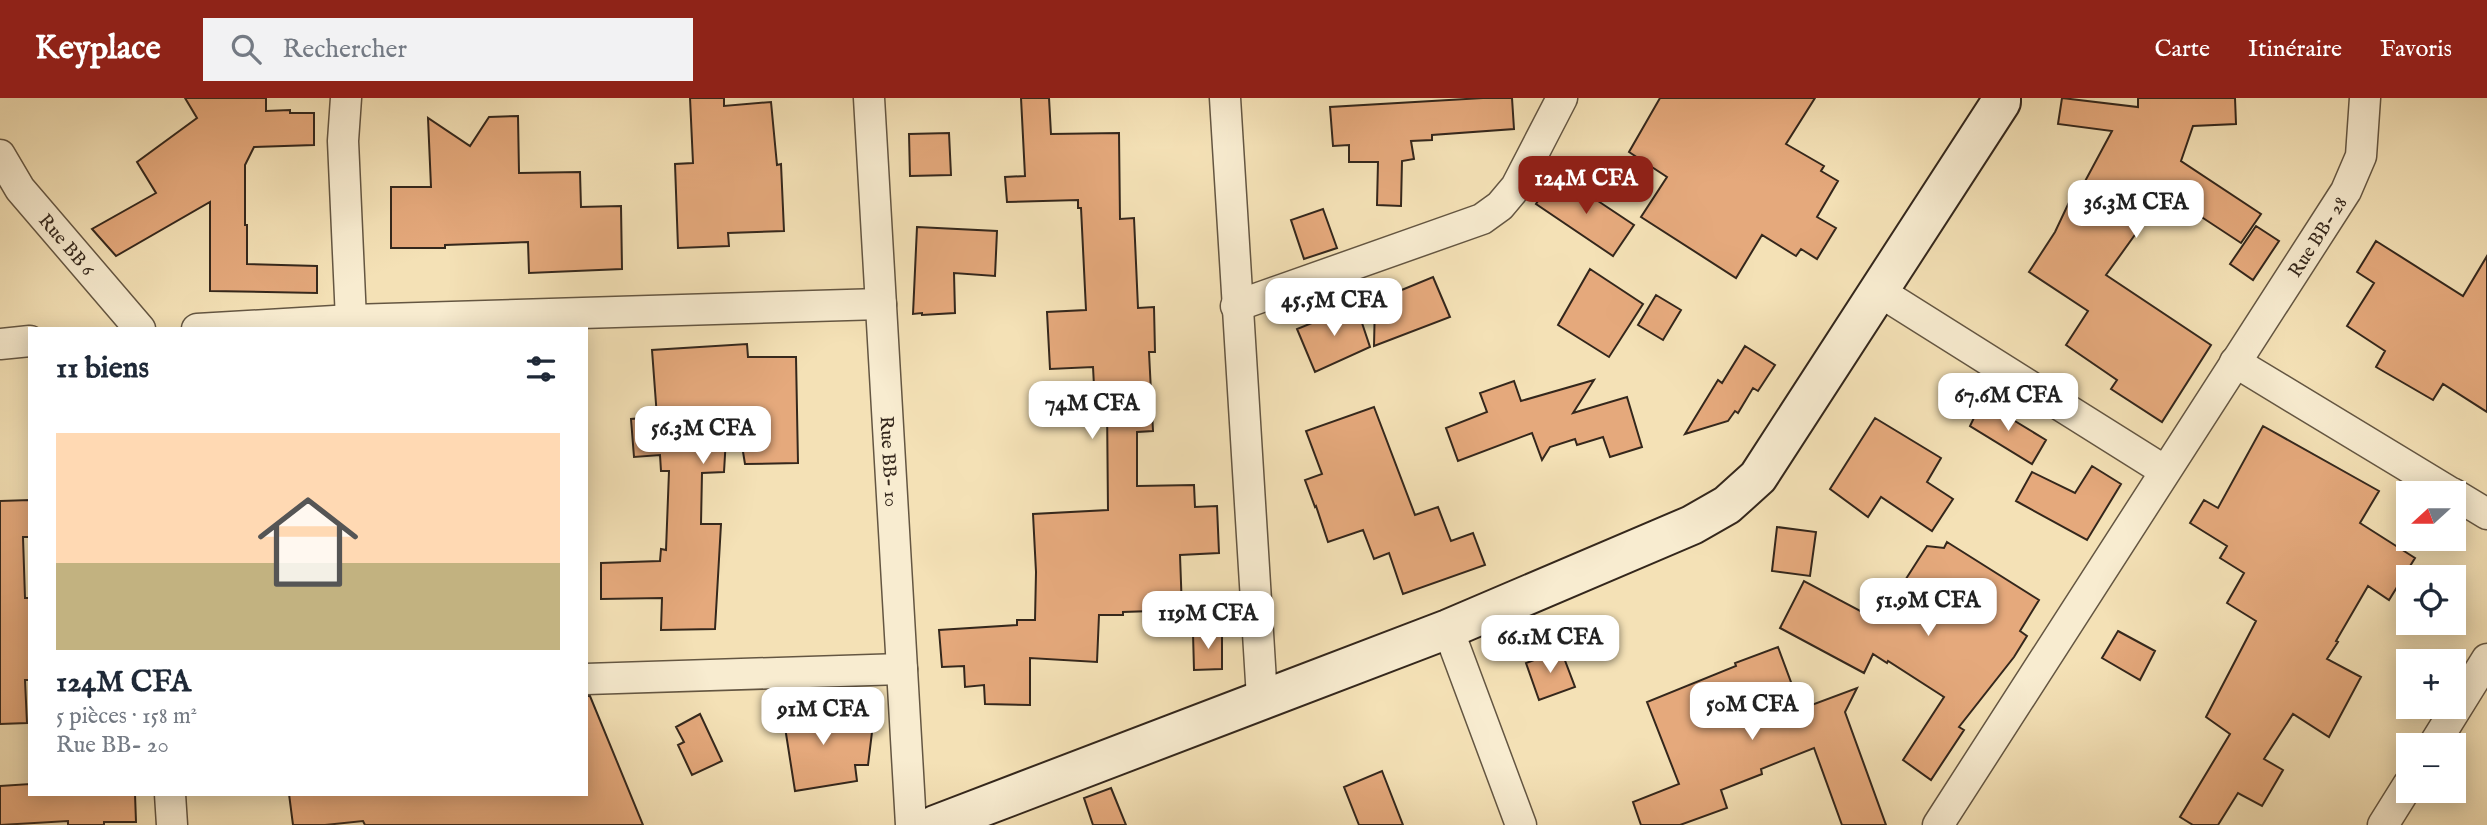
<!DOCTYPE html>
<html lang="fr">
<head>
<meta charset="utf-8">
<style>
  body { margin:0; font-family:"IM FELL English",serif; background:#f2f2f3; color:#1f2937; height:100vh; display:flex; flex-direction:column; font-size:26px; white-space:nowrap }
  * { box-sizing:border-box; margin:0 }
  p { font-size:23px; color:#747a83 }
  .icon { flex:none; width:38px; height:38px; fill:none; stroke:currentColor; stroke-width:2; stroke-linecap:round; stroke-linejoin:round }
  .map { position:relative; flex:1; overflow:hidden }
  .details { position:absolute; left:28px; top:229px; width:560px; height:469px; display:flex; flex-direction:column; background:#fff; border-radius:0px; box-shadow:0 4px 18px #0003 }
  .details>* { flex:none }
  .needle { width:46px; rotate:249deg }
  .controls { position:absolute; left:2396px; top:383px; display:grid; gap:14px }
  .controls a { display:grid; place-items:center; width:70px; height:70px; border-radius:0px; background:#fff; box-shadow:0 4px 18px #0003; font-size:35px }
  .price { position:absolute; translate:-50% -60px; padding:0 16px; border-radius:14px; background:#fff; color:#222; font-size:23px; line-height:46px; filter:drop-shadow(0 2px 4px #0008) }
  .price::after { content:''; position:absolute; left:50%; top:42px; width:21px; height:16px; margin-left:-10px; background:inherit; clip-path:polygon(0 0,100% 0,50% 100%) }
  .price.current { background:#8f2418; color:#fff }
  ul { padding:0; list-style:none }
  li { display:grid; align-content:center; gap:14px; height:371px; padding:0 28px }
  li span { display:grid; place-items:center; height:217px; border-radius:0px; color:#555 }
  li>.icon { margin-inline-start:auto }
  span .icon { width:126px; height:126px; fill:#fffc; stroke-width:1 }
  li b { font-size:30px }
  h2 { display:flex; justify-content:space-between; align-items:center; height:84px; padding:0 28px; font-size:30px }
  header { display:flex; align-items:center; gap:42px; box-sizing:border-box; height:98px; padding:0 35px; background:#8f2418; color:#fff }
  header strong { font-size:33px }
  nav { display:flex; gap:38px; margin-inline-start:auto; font-size:24px }
  .search { width:490px; height:63px; background:#f2f2f3; display:flex; align-items:center; gap:18px; box-sizing:border-box; padding:0 24px; border-radius:0px; color:#747a83; font-size:26px }
  .map>svg:first-child { display:block }
</style>
</head>
<body>
<header>
<strong>Keyplace</strong>
<div class="search"><svg class="icon" aria-label="search" viewBox="0 0 24 24"><circle cx="10" cy="10" r="6"/><path d="M15 15l6 6"/></svg>Rechercher</div>
<nav><a>Carte</a><a>Itinéraire</a><a>Favoris</a></nav>
</header>
<div class="map">
<svg width="2487" height="727" viewBox="0 0 2487 727">
  <rect width="100%" height="100%" fill="#f4e1b6"/>
  <filter id="stains"><feTurbulence type="fractalNoise" baseFrequency=".00286" numOctaves="4"/><feColorMatrix values="0 0 0 0 .2 0 0 0 0 .09 0 0 0 0 .02 0 0 0 .5 -.17"/></filter>
  <radialGradient id="worn" r=".72"><stop offset=".6" stop-color="#630" stop-opacity="0"/><stop offset="1" stop-color="#630" stop-opacity=".3"/></radialGradient>
  <path fill="#e5a97c" stroke="#34271c" stroke-width="2" d="M185,0H266V13L290,12V15H314V47L254,49L245,67V127H247V166L317,168V195L210,193V104L116,158L92,131L156,95L137,64L197,20Z
    M690,0H724V8L771,4L777,67L781,66L784,133L728,135L729,148L678,150L675,66L693,65Z
    M1021,0H1049L1051,36L1119,35L1120,121L1134,120L1138,210L1154,209L1155,254H1149L1153,333L1137,334V388L1194,387L1195,409L1217,408L1219,455L1180,457L1182,512L1123,514V517H1099L1097,564L1030,560V607L985,606L984,587L965,589L964,568L942,569L939,532L1017,527V522H1035L1036,474L1033,416L1108,412L1107,306L1095,307L1093,269L1050,271L1047,214L1086,212L1081,110H1078V102L1007,104L1005,79L1025,78Z
    M1483,0H1512L1514,31L1432,37V42L1411,43L1414,61L1402,63L1401,108L1377,107L1378,64H1349V47L1333,48L1330,9Z
    M1660,0H1815L1786,46L1824,68L1821,73L1838,83L1817,119L1836,130L1817,161L1801,151L1796,158L1762,137L1736,180L1641,119L1667,79L1629,54Z
    M2062,0L2138,9V0H2235L2236,26L2193,28L2181,63L2261,116L2241,145L2165,95L2106,177L2211,247L2162,324L2111,291L2117,282L2066,247L2088,213L2029,174L2055,134L2071,100L2075,102L2112,33L2058,26Z
    M518,18L519,75L580,74L581,109L621,108L622,171L529,175L528,144L445,147V150H391V89H431L428,20L470,48L489,19Z
    M949,35L951,77L910,78L909,36Z
    M1554,79L1580,97L1583,93L1634,127L1613,158L1536,106Z
    M1323,111L1337,150L1304,161L1291,122Z
    M2256,128L2279,143L2253,182L2230,166Z
    M917,129L997,133L995,178L954,175L955,215L922,217V215L913,216Z
    M2376,143L2463,198L2487,158V314L2443,286L2433,302L2376,269L2385,253L2347,228L2374,185L2357,174Z
    M1590,171L1643,206L1609,259L1558,227Z
    M1433,179L1450,219L1374,248L1375,203Z
    M1656,197L1681,212L1663,242L1638,227Z
    M1356,207L1370,249L1315,274L1297,231Z
    M747,246L748,259H796L798,365L745,366L738,323H727L724,374L702,375L701,426H721L715,531L661,532L662,500L601,501V465L660,463L661,451L666,452L669,373H661L660,357L634,359L631,321L657,319L652,252Z
    M1745,248L1775,267L1758,293L1753,290L1738,315L1735,313L1728,323L1685,336L1718,282L1722,285Z
    M1594,282L1573,315L1627,299L1642,349L1610,359L1603,339L1577,347L1575,341L1550,349L1542,362L1532,335L1458,363L1446,330L1487,314L1480,295L1514,283L1521,303Z
    M1982,303L2046,342L2032,366L1970,328Z
    M1374,309L1415,417L1438,409L1451,443L1473,435L1485,467L1403,496L1389,455L1374,461L1363,432L1328,444L1316,408L1315,409L1305,382L1322,376L1306,333Z
    M1875,320L1941,360L1927,384L1953,401L1932,433L1881,399L1868,419L1830,391Z
    M2263,328L2379,393L2360,425L2415,460L2389,502L2368,488L2336,543L2338,544L2327,561L2361,579L2329,639L2293,616L2264,661L2283,672L2262,708L2238,695L2218,727H2193L2180,719L2230,636L2206,619L2256,523L2227,505L2244,475L2220,460L2227,448L2190,425L2204,402L2218,410Z
    M2092,368L2121,386L2087,442L2016,403L2032,374L2075,395Z
    M30,402V439H23L25,500H30V582H25L27,625L0,626V403Z
    M1777,429L1816,434L1810,478L1772,473Z
    M1947,444L2039,502L2020,533L2027,538L2014,559L1959,629L1964,632L1931,682L1903,662L1944,599L1888,563L1887,565L1873,556L1864,575L1780,530L1804,483L1879,523L1927,448L1944,450Z
    M2118,533L2155,553L2140,582L2102,560Z
    M1222,534V571L1194,572L1193,535Z
    M1778,549L1801,611L1857,590L1845,614L1886,727H1842L1814,650L1761,671L1762,676L1721,692L1727,710L1680,727H1641L1633,704L1679,686L1647,604L1736,568L1735,565Z
    M1561,552L1575,589L1539,602L1526,565Z
    M586,598H590L643,727H365L363,723L325,727H293L289,696H586Z
    M821,604L823,619L848,616L850,631L872,634L868,667H855L857,683L795,693L782,610Z
    M700,616L722,663L692,677L678,647L684,644L676,629Z
    M1382,673L1403,727H1359L1344,689Z
    M30,686V696H135L136,724H104V727H68V723L0,727V688Z
    M1111,690L1126,727H1093L1084,700Z"/>
  <g fill="none" stroke-linecap="round" stroke-linejoin="round">
    <defs>
      <g id="street">
        <path d="M346,0L343,43L351,222"/>
        <path id="s1" d="M869,0L911,727"/>
        <path d="M1225,0L1262,600"/>
        <path id="s2" d="M0,57L20,91L140,231"/>
        <path d="M1877,192L2165,373"/>
        <path d="M1236,208L1482,121L1500,108L1516,89L1562,0"/>
        <path d="M197,231L351,222L881,206"/>
        <path d="M0,246L30,243"/>
        <path d="M2235,264L2453,396"/>
        <path d="M2454,396L2487,416"/>
        <path d="M1448,531L1521,727"/>
        <path d="M586,581L902,571"/>
        <path d="M2433,648L2487,561"/>
        <path d="M170,696L172,727"/>
        <path id="s3" d="M1938,727L2346,93L2361,58L2365,0"/>
        <path d="M2383,727L2408,687"/>
      </g>
      <path id="secondary" d="M935,727L1448,531L1692,427L1727,407L1758,379L2001,4V0"/>
    </defs>
    <use href="#street" stroke="#645642" stroke-width="33"/>
    <use href="#secondary" stroke="#34271c" stroke-width="42"/>
    <use href="#street" stroke="#f8ecd0" stroke-width="30"/>
    <use href="#secondary" stroke="#f8ecd0" stroke-width="38"/>
  </g>
  <g text-anchor="middle" stroke-width="5" stroke-linejoin="round" paint-order="stroke">
    <g font-size="19" fill="#34271c" stroke="#f8ecd0">
      <text dy="7" stroke="none"><textPath href="#s3" startOffset="700">Rue BB- 28</textPath></text>
      <text dy="7" stroke="none"><textPath href="#s2" startOffset="112">Rue BB 6</textPath></text>
      <text dy="7" stroke="none"><textPath href="#s1" startOffset="364">Rue BB- 10</textPath></text>
    </g>
  </g>
  <rect width="100%" height="100%" filter="url(#stains)"/>
  <rect width="100%" height="100%" fill="url(#worn)"/>
</svg>
<div class="controls">
<a><svg class="needle" viewBox="-14 -14 28 28"><path d="M0-13l5 13h-10z" fill="#e53935"/><path d="M0 13l5-13h-10z" fill="#747a83"/></svg></a>
<a><svg class="icon" aria-label="locate" viewBox="0 0 24 24"><circle cx="12" cy="12" r="6"/><path d="M12 2v4M12 18v4M2 12h4M18 12h4"/></svg></a>
<a>+</a>
<a>−</a>
</div>
<b class="price current" style="left:1586px;top:118px">124M CFA</b>
<b class="price" style="left:2136px;top:142px">36.3M CFA</b>
<b class="price" style="left:1334px;top:240px">45.5M CFA</b>
<b class="price" style="left:2008px;top:335px">67.6M CFA</b>
<b class="price" style="left:1092px;top:343px">74M CFA</b>
<b class="price" style="left:703px;top:368px">56.3M CFA</b>
<b class="price" style="left:1928px;top:540px">51.9M CFA</b>
<b class="price" style="left:1208px;top:553px">119M CFA</b>
<b class="price" style="left:1550px;top:577px">66.1M CFA</b>
<b class="price" style="left:1752px;top:644px">50M CFA</b>
<b class="price" style="left:823px;top:649px">91M CFA</b>
<section class="details">
<h2>11 biens<svg class="icon" aria-label="filters" viewBox="0 0 24 24"><path d="M4 7h16M4 17h16"/><circle cx="9" cy="7" r="2"/><circle cx="15" cy="17" r="2"/></svg></h2>
<ul>
<li><span style="background:linear-gradient(#ffd9b3 60%,#c2b280 0)"><svg class="icon" aria-label="home" viewBox="0 0 24 24"><path d="M3 11l9-7 9 7M6 9v11h12V9"/></svg></span><div><b>124M CFA</b><p>5 pièces · 158 m²</p><p>Rue BB- 20</p></div></li>
</ul>
</section>
</div>
</body>
</html>
